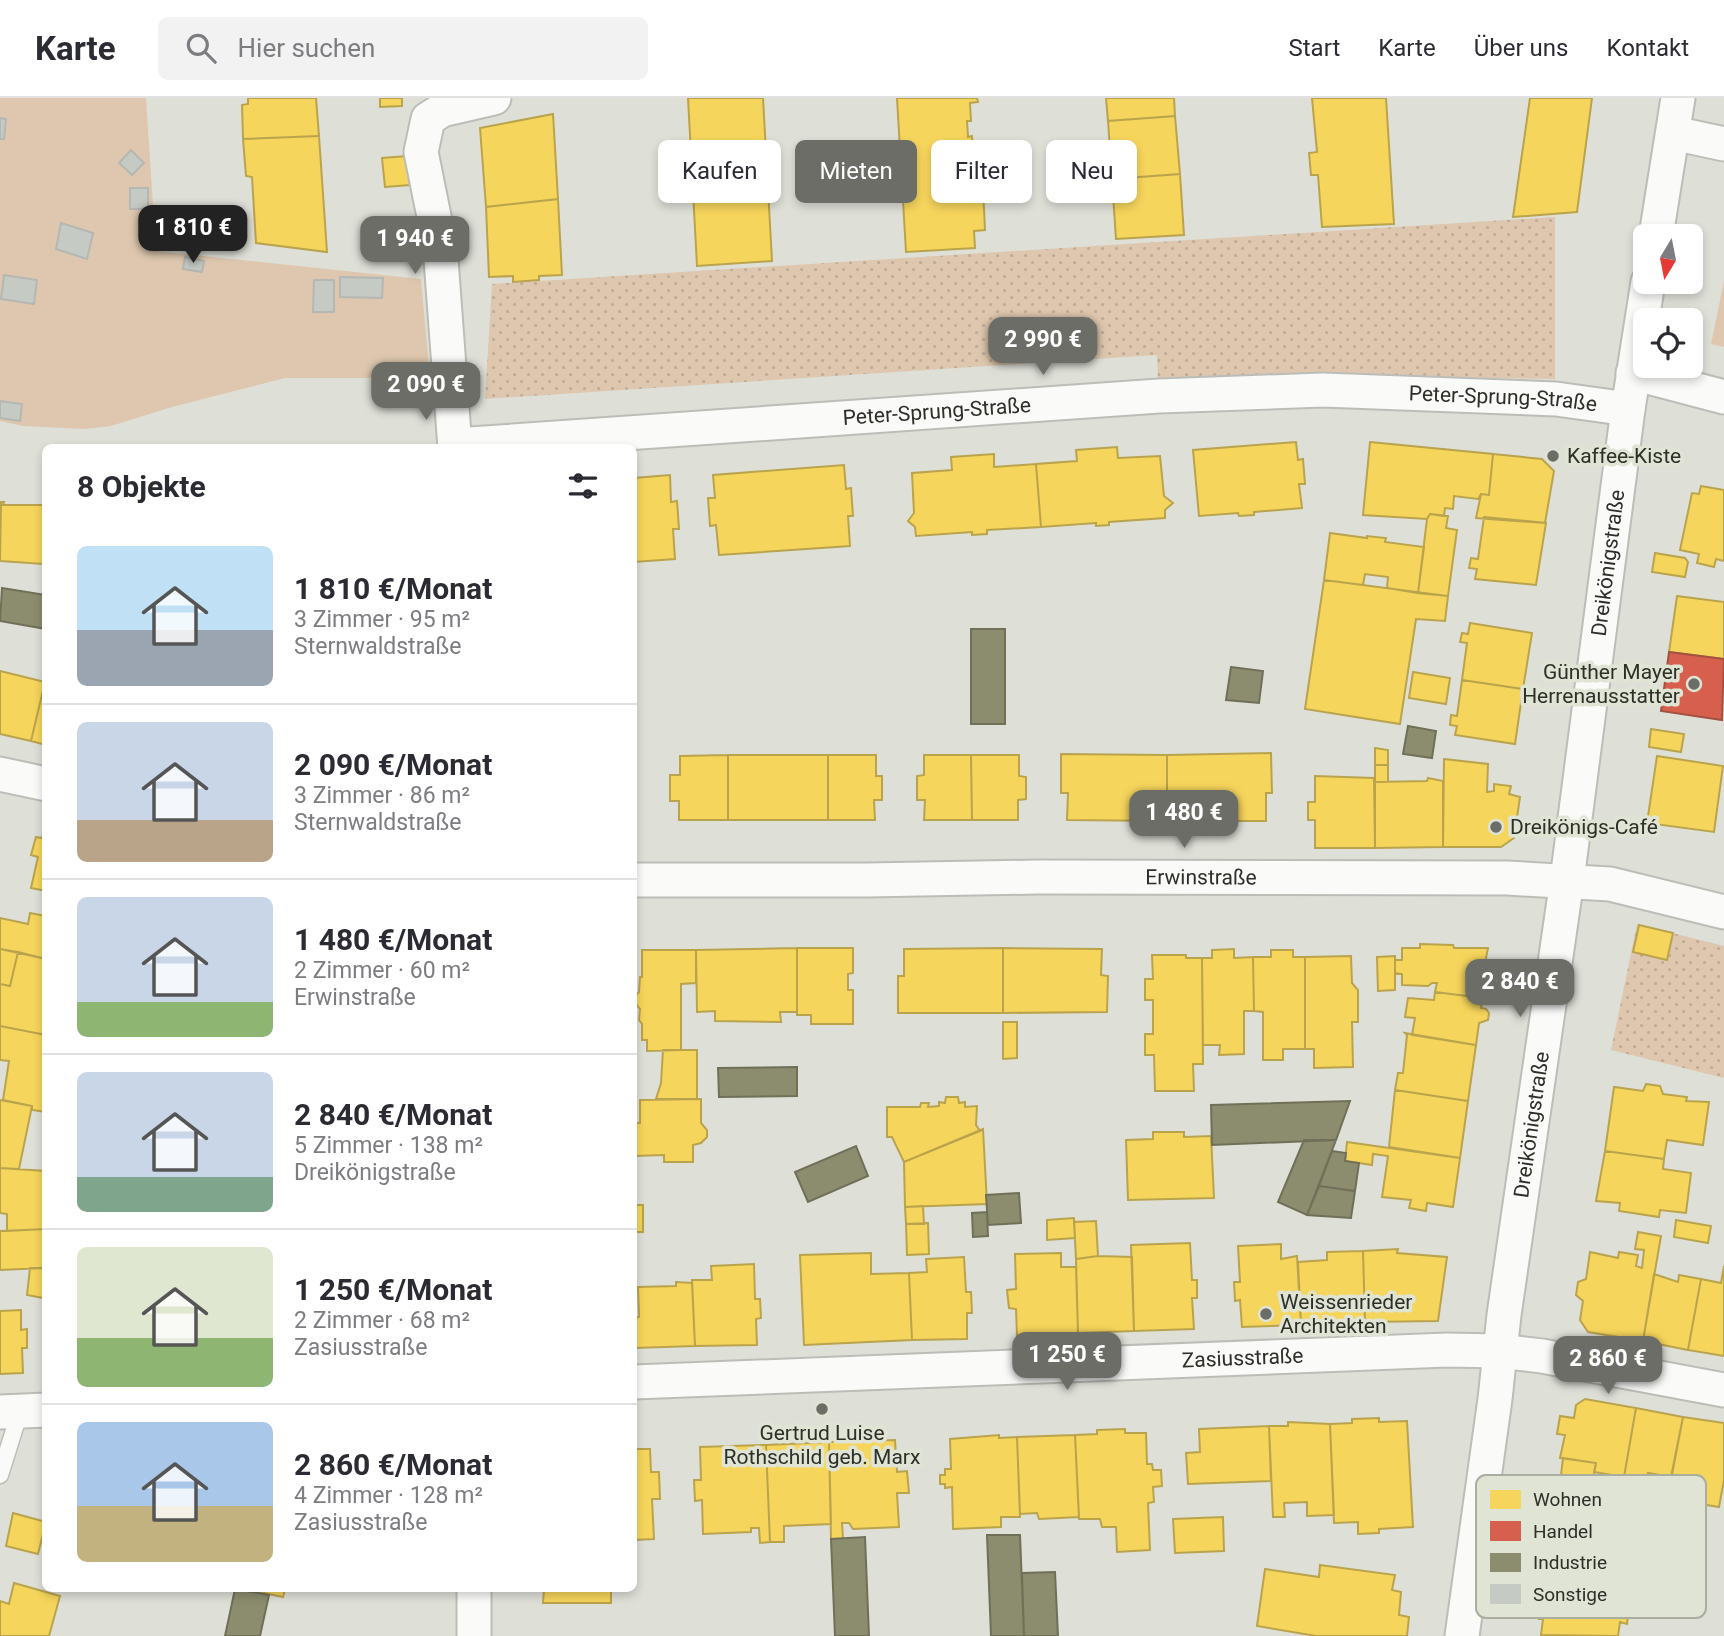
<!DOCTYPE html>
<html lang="de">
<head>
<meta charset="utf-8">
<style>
  body { margin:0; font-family:Roboto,sans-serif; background:#f2f2f3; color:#2b2b33; height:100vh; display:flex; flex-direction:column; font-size:26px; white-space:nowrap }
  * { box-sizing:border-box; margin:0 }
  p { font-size:23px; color:#7c7c81 }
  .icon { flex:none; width:38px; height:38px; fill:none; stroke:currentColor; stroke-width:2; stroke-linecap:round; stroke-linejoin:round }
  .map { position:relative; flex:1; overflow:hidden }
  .details { position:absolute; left:42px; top:346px; width:595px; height:1148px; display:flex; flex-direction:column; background:#fff; border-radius:10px; box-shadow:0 4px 10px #0003 }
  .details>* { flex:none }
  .guide { position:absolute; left:658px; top:42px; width:665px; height:63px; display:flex; gap:14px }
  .needle { width:46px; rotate:190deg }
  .buttons { position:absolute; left:1633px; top:126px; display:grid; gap:14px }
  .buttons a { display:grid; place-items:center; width:70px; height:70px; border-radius:10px; background:#fff; box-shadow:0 4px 10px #0003; font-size:35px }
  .price { position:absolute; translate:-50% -60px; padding:0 16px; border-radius:14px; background:#6b6d66; color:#fff; font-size:23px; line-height:46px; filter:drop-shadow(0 2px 4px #0008) }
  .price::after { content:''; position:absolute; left:50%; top:42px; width:21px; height:16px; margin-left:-10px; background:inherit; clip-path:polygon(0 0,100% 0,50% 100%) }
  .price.on { background:#222; color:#fff }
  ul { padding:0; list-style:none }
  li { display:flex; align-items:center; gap:21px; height:175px; padding:0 35px }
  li+li { border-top:2px solid #e1e1e2 }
  li span { display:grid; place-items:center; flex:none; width:196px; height:140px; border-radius:10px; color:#555 }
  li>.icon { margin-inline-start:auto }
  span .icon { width:84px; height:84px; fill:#fffc; stroke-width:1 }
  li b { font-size:30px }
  h2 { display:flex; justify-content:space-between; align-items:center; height:84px; padding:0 35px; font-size:30px }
  .tag { padding:0 24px; border-radius:10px; background:#fff; box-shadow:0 4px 10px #0003; font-size:24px; line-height:63px }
  .tag.on { background:#6b6d66; color:#fff }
  header { display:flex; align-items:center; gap:42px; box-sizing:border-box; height:98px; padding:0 35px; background:#fff; border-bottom:2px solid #e1e1e2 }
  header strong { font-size:33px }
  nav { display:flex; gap:38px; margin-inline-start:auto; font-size:24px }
  .search { width:490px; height:63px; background:#f2f2f3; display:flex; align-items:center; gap:18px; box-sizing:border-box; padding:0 24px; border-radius:10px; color:#7c7c81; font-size:26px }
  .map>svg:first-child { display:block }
</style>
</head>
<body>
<header>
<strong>Karte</strong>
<div class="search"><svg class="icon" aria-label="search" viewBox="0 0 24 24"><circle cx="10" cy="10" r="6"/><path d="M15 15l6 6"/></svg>Hier suchen</div>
<nav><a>Start</a><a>Karte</a><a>Über uns</a><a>Kontakt</a></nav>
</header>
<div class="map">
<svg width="1724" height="1538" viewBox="0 0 1724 1538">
  <defs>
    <pattern id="grass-dots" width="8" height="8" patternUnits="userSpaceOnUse" patternTransform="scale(1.75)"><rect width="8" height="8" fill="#dec7ae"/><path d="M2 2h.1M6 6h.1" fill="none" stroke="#bfab96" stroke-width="1.8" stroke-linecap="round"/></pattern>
  </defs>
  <rect width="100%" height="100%" fill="#dee0d8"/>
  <path fill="url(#grass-dots)" d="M1555,119V281L1351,278L1158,282L1157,257L485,301L492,186Z
    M1637,826L1724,848V980L1611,952Z"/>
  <path fill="#dec7ae" d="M0,0H146L156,153L421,181L430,280H285L172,309L111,328L85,331L23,328L0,323Z
    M1724,183V249L1711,246Z"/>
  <path fill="#f6d55c" stroke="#baa34d" stroke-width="2" d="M248,0H316L319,38L243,41L242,7L248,6Z
    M380,0H402V8L380,9Z
    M688,0H763L772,163L697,168Z
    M897,0H977L978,4L970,5L971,23H967L968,39L972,38L973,54L980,53L982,73L971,74L973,90H983L985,132L974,133L975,150L906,154Z
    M1106,0H1174L1175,18L1108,23Z
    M1312,0H1386L1394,126L1322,129L1318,77H1311L1309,55L1317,54Z
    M1530,0H1592L1577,114L1513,119Z
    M553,16L558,101L486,109L480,30Z
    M1175,18L1180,76L1112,81L1108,23Z
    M319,38L327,154L256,145L252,79L246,78L243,41Z
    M407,58L410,87L385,89L382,60Z
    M1180,76L1184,137L1116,141L1112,81Z
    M558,101L562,177L539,178V182L513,184V178L489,179L486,109Z
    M1296,344L1298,362L1303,361L1305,386H1299L1302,410L1254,414V417L1239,418L1238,415L1199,418L1193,352Z
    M1370,344L1493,356L1489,397L1481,396L1478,401L1454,398L1453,411L1445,410L1444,418L1430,416L1427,421L1363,417Z
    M1117,349L1118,360L1160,358L1164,398L1173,405L1165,412V420L1109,424V427L1096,428V425L1041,429L1036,366L1077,363L1076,352Z
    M994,356V369L1036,366L1041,429L987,432V436L972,437V434L916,438L915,429L908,423L914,415L912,375L952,372L951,359Z
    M1493,356L1542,361L1554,373L1545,425L1476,420L1481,396L1489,397Z
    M844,367L846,391L851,390L853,418H848L850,448L719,457L716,427L710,428L708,400H715L713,377Z
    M670,377L671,404L677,403L679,431H673L675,461L634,464V380Z
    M1701,388L1724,392V463L1716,461L1714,469L1697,465L1699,456L1680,452L1692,395L1699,396Z
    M1,404H4L3,407H46L43,466L0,463Z
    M1430,416L1448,418L1446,430L1457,432L1448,498L1418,495L1427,421Z
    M1484,419L1546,425L1536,487L1475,481L1477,471L1469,470L1471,460L1478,461Z
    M1330,435L1367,440V438L1386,440L1385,444L1424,449L1418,495L1387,490L1388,479L1365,476L1363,487L1324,482Z
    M1655,455L1685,460L1688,464L1685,479L1652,474Z
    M1324,482L1448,498L1445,523L1416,521L1400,626L1305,611Z
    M1677,498L1724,504V561L1669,554Z
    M1470,525L1532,535L1523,591L1462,582L1467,545L1460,544L1462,535L1468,536Z
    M0,573L45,584L31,643L0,636Z
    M1413,574L1450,580L1446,606L1409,600Z
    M1462,582L1523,591L1515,646L1455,637L1457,628L1450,627L1451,617L1457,618Z
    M45,584H46V647L31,643Z
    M1651,631L1684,636L1681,654L1649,649Z
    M1375,650L1388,652V667H1375Z
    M1271,655L1272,695H1266V723H1167V657Z
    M1061,656L1167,657V723L1067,722L1068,695H1061Z
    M728,657H828V722H728Z
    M728,657V722H679V703H670V677H680V658Z
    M828,657H876V678H882V702H874L875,722H828Z
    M924,657H971L972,722H924L925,702H917V678L924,677Z
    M971,657H1019V678L1026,679V701L1018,702V722H972Z
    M1657,658L1723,668L1714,734L1647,725Z
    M1444,661L1488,666L1487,694L1494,693V686L1511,688L1509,696L1520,699L1514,740L1501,749H1443Z
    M1375,667H1388V684H1375Z
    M1315,678L1374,680L1375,750H1315V722H1308V704H1315Z
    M1428,680L1443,683V749L1375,750V684L1427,683Z
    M46,725V793L31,790L38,759L31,757L36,739L42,740Z
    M30,815L46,818V861L0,851V820L28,826Z
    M1639,827L1673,835L1667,862L1633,854Z
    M1420,846L1453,847L1454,850H1488L1483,875L1487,876L1483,900L1435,894L1437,885H1432L1428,888L1402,887V876L1395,875V862H1402V850H1420Z
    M797,850H853V875L848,876V892H853V926H811V917H797Z
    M797,850V914H780L781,924L715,923V913L697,914L696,852Z
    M1003,850L1102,851L1101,877L1108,878L1107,914L1003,915Z
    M1003,850V915H898V878H904V851Z
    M0,851L18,854L10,888L0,886Z
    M1234,851V860L1253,859L1254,913H1244V956L1219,957L1220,947H1203L1202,860H1212V852Z
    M642,852H696V885L681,886V952L647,953V942H642V926L639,922L640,911L635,905L636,897L639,894L640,879H642Z
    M1271,852H1293V859H1305V951H1283V962H1263V914L1254,913L1253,859H1271Z
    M18,854L46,861V937L0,928V886L10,888Z
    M1152,857H1186V860H1202L1203,966H1193L1194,993H1155L1154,957H1145V936H1153V902H1145V881H1153Z
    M1351,858L1352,885L1358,892V924H1352L1353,969L1314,970V951H1305V859Z
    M1395,858V892L1378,893L1377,859Z
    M1435,894L1483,900L1481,910L1486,911L1489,915L1488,922L1479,925L1476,947L1412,937L1415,920L1405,919L1408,900L1434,902Z
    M1003,924H1017V960L1003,961Z
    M0,928L46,937V1014L32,1012V1008L3,1002L9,963L0,962Z
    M1405,935L1476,947L1468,1003L1395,992L1398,975H1403L1407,937Z
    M663,952H697V1001H656L661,985Z
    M1646,986L1660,988L1663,996L1687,999L1686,1003L1709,1004L1703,1047L1667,1042L1664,1061L1605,1053L1614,989L1643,993Z
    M1395,992L1468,1003L1460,1060L1389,1049Z
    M946,999H958L959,1005L965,1004V1009L977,1008L976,1027L980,1033L904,1064L892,1039H887V1009H920L921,1005H929L928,1009L939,1008V1004L945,1005Z
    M701,1001V1025L707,1032V1039L701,1045L693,1047V1064H664V1057L634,1058V1025H640V1002Z
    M0,1002L32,1008L19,1071L0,1070Z
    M983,1031L987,1106L905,1109L904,1064Z
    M1153,1034H1184V1039L1211,1038L1214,1100L1128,1102L1126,1042L1153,1041Z
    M1347,1044L1460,1060L1453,1109L1427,1105L1426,1113L1409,1110L1411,1102L1382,1099L1388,1058L1373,1056L1372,1067L1345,1063Z
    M1605,1053L1664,1061L1663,1071L1691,1075L1686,1115L1660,1112L1659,1119L1619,1113L1620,1105L1596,1103Z
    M0,1070L46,1073V1131L7,1133V1116L0,1115Z
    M634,1107H643V1134H634Z
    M923,1108L924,1126H906L905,1109Z
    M1074,1120L1075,1140L1047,1142V1122Z
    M1676,1122L1711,1128L1708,1145L1674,1139Z
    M1096,1123L1098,1158L1076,1161L1074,1124Z
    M928,1125L929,1156L907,1157L906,1126Z
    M46,1131L44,1170L0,1172V1133Z
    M1638,1134L1661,1138L1643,1243L1588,1234L1580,1222L1583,1203L1576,1197L1578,1184L1586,1181L1590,1154L1618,1160L1619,1154L1638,1157L1636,1168L1642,1170L1644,1152L1635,1151Z
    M1190,1145L1192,1182H1197V1200H1192L1194,1231L1134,1233L1131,1147Z
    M1281,1146V1161L1297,1158L1301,1227L1242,1229L1240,1202L1235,1203L1234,1184H1240L1238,1148Z
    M1398,1151L1397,1155L1447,1159L1438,1223L1365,1224L1363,1153Z
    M1363,1153L1365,1224L1301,1227L1298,1164L1327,1162V1154Z
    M871,1155V1176L909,1175L912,1242L804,1247L800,1157Z
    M1061,1155V1169H1076L1078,1235L1017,1238L1016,1211L1009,1210L1007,1192L1016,1191L1015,1156Z
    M1098,1158L1132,1159L1134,1233L1078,1235L1076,1161Z
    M964,1159L966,1194H971L972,1215H967V1241L912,1242L909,1175L927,1174L926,1161Z
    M754,1166L755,1201H760L761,1220L756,1221L757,1247L695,1248L692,1182H712L711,1168Z
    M1724,1168V1258L1688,1252L1701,1181L1721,1185Z
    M30,1170H44L43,1200L27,1197Z
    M1654,1176L1678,1184L1679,1177L1701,1181L1688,1252L1643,1243Z
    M676,1184L692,1185L695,1248L634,1250V1220L639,1219L638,1189L676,1188Z
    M21,1212V1232L27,1231V1250H22L23,1275L0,1276V1213Z
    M1585,1301L1636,1310L1624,1379L1594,1374L1596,1365L1560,1360L1565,1337L1557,1336L1560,1318L1574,1320L1576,1307Z
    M1636,1310L1683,1319L1671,1379L1648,1375L1646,1383L1624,1379Z
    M1683,1319L1724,1325V1382L1719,1409L1694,1405L1696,1392L1670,1387Z
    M1379,1320V1324L1407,1323L1413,1429L1379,1431V1435L1358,1436V1424L1334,1425L1330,1326L1352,1325V1321Z
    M1288,1324L1330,1326L1334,1417L1307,1418V1404L1284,1405L1285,1419H1273L1269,1328H1288Z
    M1269,1328L1271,1383L1188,1386L1186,1355L1200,1354L1199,1331Z
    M1125,1331V1335H1146L1147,1366H1152L1153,1372H1161L1162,1388L1153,1389L1154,1404L1148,1405L1150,1452L1117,1454L1116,1429H1102L1100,1421H1079L1075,1337L1097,1336V1332Z
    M999,1337V1340L1017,1339L1020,1419H1001V1429L953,1431L952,1389L945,1390V1386H940V1377H945V1371H951L950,1341Z
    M1075,1337L1079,1419L1039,1421L1037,1415L1020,1416L1017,1339Z
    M895,1342L897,1374L907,1373L909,1395H897L899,1429L853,1431L849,1425H842L843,1441H831L829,1344Z
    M829,1344L831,1426L784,1428V1444H770L766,1347Z
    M766,1347L770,1444L760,1445L759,1430H751V1434L703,1436L702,1402L695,1403L694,1382H701L700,1349Z
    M634,1351H650L651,1374H659L660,1401H652L654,1441L634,1442Z
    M1563,1360L1596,1365L1593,1382L1561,1377Z
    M1603,1376L1624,1379L1622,1396L1600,1392Z
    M13,1415L46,1424L38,1456L6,1448Z
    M1223,1419L1224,1453L1175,1455L1173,1421Z
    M1320,1467L1395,1477L1392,1492L1401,1494L1399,1517L1409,1519L1407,1538H1316L1257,1528L1265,1471L1319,1479Z
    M1549,1477L1625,1487L1623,1503L1630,1504L1627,1526L1620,1524L1618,1538L1541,1537L1543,1521H1539L1542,1492H1547Z
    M14,1485L60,1498L49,1538H0V1503L9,1506Z
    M245,1491H285L283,1499Z
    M544,1491H611V1505H543Z"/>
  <path fill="#d6604d" stroke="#a35142" stroke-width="2" d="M1669,554L1724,561L1722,622L1661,613Z"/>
  <path fill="#8c8c6e" stroke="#707059" stroke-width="2" d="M2,490L46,497V531L0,523Z
    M971,531H1005V626H971Z
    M1231,569L1263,573L1259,605L1226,602Z
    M1408,628L1436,633L1432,660L1403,656Z
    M797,969V998L719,999L718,970Z
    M1350,1003L1336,1042L1212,1047L1211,1007Z
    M1304,1042H1336L1307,1117L1278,1104Z
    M856,1048L868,1078L808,1104L795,1074Z
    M1332,1053L1346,1055L1345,1063L1359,1065L1355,1093L1319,1088Z
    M1319,1088L1355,1093L1351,1120L1307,1117Z
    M1019,1095L1021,1125L988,1127L986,1097Z
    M987,1114L988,1138L973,1139L972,1115Z
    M987,1437H1020L1024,1538H991Z
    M865,1439L869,1538H835L831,1441Z
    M1055,1474L1058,1538H1024L1022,1475Z
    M235,1491L269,1497L260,1538H225Z"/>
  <path fill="#c6cac4" stroke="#b4b7b2" stroke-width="2" d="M0,20L6,21L4,41H0Z
    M131,52L144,65L132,77L119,65Z
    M130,90H148V111H130Z
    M61,125L93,135L87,161L56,151Z
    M185,159L204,163L202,174L183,171Z
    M4,177L37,182L34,206L1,201Z
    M340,179L383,180L382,200L340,199Z
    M314,182H334V214H313Z
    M0,303L22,306L20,323L0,320Z"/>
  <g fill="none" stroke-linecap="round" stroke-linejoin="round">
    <defs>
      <path id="service" d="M0,1377L20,1313"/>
      <g id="minor">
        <path d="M1673,35L1724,46"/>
        <path d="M1656,138L1678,0"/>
        <path d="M1633,275L1724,299"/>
        <path id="s1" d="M455,347L1159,298L1323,292L1556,301L1628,311"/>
        <path d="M455,350L440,148L421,54L428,21L442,12L494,0"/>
        <path d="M0,676L46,686"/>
        <path id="s2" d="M634,782H867L1038,779L1507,780L1610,786L1724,814"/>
        <path id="s3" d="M634,1284L1447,1252L1500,1253L1542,1258L1724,1292"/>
        <path d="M0,1314L46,1312"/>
        <path d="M474,1538V1491"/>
        <path id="s4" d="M1462,1538L1495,1301L1504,1217L1567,782L1628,311L1648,184"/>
      </g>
    </defs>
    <use href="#service" stroke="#bcbdb7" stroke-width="19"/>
    <use href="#minor" stroke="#bcbdb7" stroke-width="37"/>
    <use href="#service" stroke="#fafaf9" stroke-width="16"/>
    <use href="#minor" stroke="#fafaf9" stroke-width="33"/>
  </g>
  <g fill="#6b6d66" stroke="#dfe4d4" stroke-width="2.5">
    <circle cx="1553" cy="358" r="7"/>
    <circle cx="1694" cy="586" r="7"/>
    <circle cx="1496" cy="729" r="7"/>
    <circle cx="1266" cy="1216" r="7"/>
    <circle cx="822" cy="1311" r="7"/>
  </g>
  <g text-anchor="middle" stroke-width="7" stroke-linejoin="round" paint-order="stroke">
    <g font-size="21" fill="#2d2f29" stroke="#dfe4d4">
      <text dy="7" stroke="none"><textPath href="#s1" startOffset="1050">Peter-Sprung-Straße</textPath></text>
      <text dy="7" stroke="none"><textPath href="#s1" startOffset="483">Peter-Sprung-Straße</textPath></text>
      <text dy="7" stroke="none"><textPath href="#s4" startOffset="1083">Dreikönigstraße</textPath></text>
      <text dy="7" stroke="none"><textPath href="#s2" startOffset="567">Erwinstraße</textPath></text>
      <text dy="7" stroke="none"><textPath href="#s4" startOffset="516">Dreikönigstraße</textPath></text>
      <text dy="7" stroke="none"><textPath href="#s3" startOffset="609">Zasiusstraße</textPath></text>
    </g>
    <g font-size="21" fill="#2d2f29" stroke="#dfe4d4" text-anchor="start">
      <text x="1567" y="365">Kaffee-Kiste</text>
      <text x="1680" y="581" text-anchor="end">Günther Mayer<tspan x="1680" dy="24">Herrenausstatter</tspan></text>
      <text x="1510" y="736">Dreikönigs-Café</text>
      <text x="1280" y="1211">Weissenrieder<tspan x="1280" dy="24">Architekten</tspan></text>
      <text x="822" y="1342" text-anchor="middle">Gertrud Luise<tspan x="822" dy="24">Rothschild geb. Marx</tspan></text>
    </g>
  </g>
  <rect x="1476" y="1377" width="230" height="143" rx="10" fill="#dfe4d4" stroke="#aaaea1" stroke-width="2"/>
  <rect x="1490" y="1392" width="31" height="19" fill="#f6d55c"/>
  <rect x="1490" y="1423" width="31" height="20" fill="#d6604d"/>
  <rect x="1490" y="1455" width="31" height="19" fill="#8c8c6e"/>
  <rect x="1490" y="1486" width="31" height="20" fill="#c6cac4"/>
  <g font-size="19" fill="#2d2f29">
    <text x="1533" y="1408">Wohnen</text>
    <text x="1533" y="1440">Handel</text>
    <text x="1533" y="1471">Industrie</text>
    <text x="1533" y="1503">Sonstige</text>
  </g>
</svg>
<div class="buttons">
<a><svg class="needle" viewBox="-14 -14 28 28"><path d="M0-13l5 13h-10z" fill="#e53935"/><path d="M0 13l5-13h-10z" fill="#7c7c81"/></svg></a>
<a><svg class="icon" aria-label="locate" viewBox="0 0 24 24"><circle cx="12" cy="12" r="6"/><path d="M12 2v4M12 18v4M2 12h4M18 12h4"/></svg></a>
</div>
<b class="price on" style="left:193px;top:167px">1 810 €</b>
<b class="price" style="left:415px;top:178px">1 940 €</b>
<b class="price" style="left:1043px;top:279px">2 990 €</b>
<b class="price" style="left:426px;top:324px">2 090 €</b>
<b class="price" style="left:1184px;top:752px">1 480 €</b>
<b class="price" style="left:1520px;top:921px">2 840 €</b>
<b class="price" style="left:1067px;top:1294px">1 250 €</b>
<b class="price" style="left:1608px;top:1298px">2 860 €</b>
<div class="guide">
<a class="tag">Kaufen</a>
<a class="tag on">Mieten</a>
<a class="tag">Filter</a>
<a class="tag">Neu</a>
</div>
<section class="details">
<h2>8 Objekte<svg class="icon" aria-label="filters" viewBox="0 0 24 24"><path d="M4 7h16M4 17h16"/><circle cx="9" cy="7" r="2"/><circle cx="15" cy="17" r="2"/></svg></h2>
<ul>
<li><span style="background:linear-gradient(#bfe0f5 60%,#9aa5b1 0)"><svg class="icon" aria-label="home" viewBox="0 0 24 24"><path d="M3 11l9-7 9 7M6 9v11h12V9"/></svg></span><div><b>1 810 €/Monat</b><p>3 Zimmer · 95 m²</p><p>Sternwaldstraße</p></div></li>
<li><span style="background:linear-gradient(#c9d6e8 70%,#b9a48a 0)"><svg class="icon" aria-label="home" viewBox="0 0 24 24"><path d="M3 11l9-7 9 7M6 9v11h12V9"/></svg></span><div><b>2 090 €/Monat</b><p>3 Zimmer · 86 m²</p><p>Sternwaldstraße</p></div></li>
<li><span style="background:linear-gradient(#c9d6e8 75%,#8fb573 0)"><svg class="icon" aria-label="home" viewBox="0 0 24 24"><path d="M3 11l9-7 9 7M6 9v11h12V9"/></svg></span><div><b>1 480 €/Monat</b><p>2 Zimmer · 60 m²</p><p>Erwinstraße</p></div></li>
<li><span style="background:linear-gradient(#c9d6e8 75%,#7fa58c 0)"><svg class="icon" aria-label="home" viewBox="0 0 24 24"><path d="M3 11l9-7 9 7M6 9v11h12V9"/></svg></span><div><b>2 840 €/Monat</b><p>5 Zimmer · 138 m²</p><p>Dreikönigstraße</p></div></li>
<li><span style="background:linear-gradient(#dfe7d0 65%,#8fb573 0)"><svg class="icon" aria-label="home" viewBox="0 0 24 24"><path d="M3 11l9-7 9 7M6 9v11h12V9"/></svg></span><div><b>1 250 €/Monat</b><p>2 Zimmer · 68 m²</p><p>Zasiusstraße</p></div></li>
<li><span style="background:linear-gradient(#a9c7e8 60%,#c2b280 0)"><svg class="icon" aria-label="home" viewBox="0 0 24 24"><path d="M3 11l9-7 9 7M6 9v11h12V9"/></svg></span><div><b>2 860 €/Monat</b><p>4 Zimmer · 128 m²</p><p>Zasiusstraße</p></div></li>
</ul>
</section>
</div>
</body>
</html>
